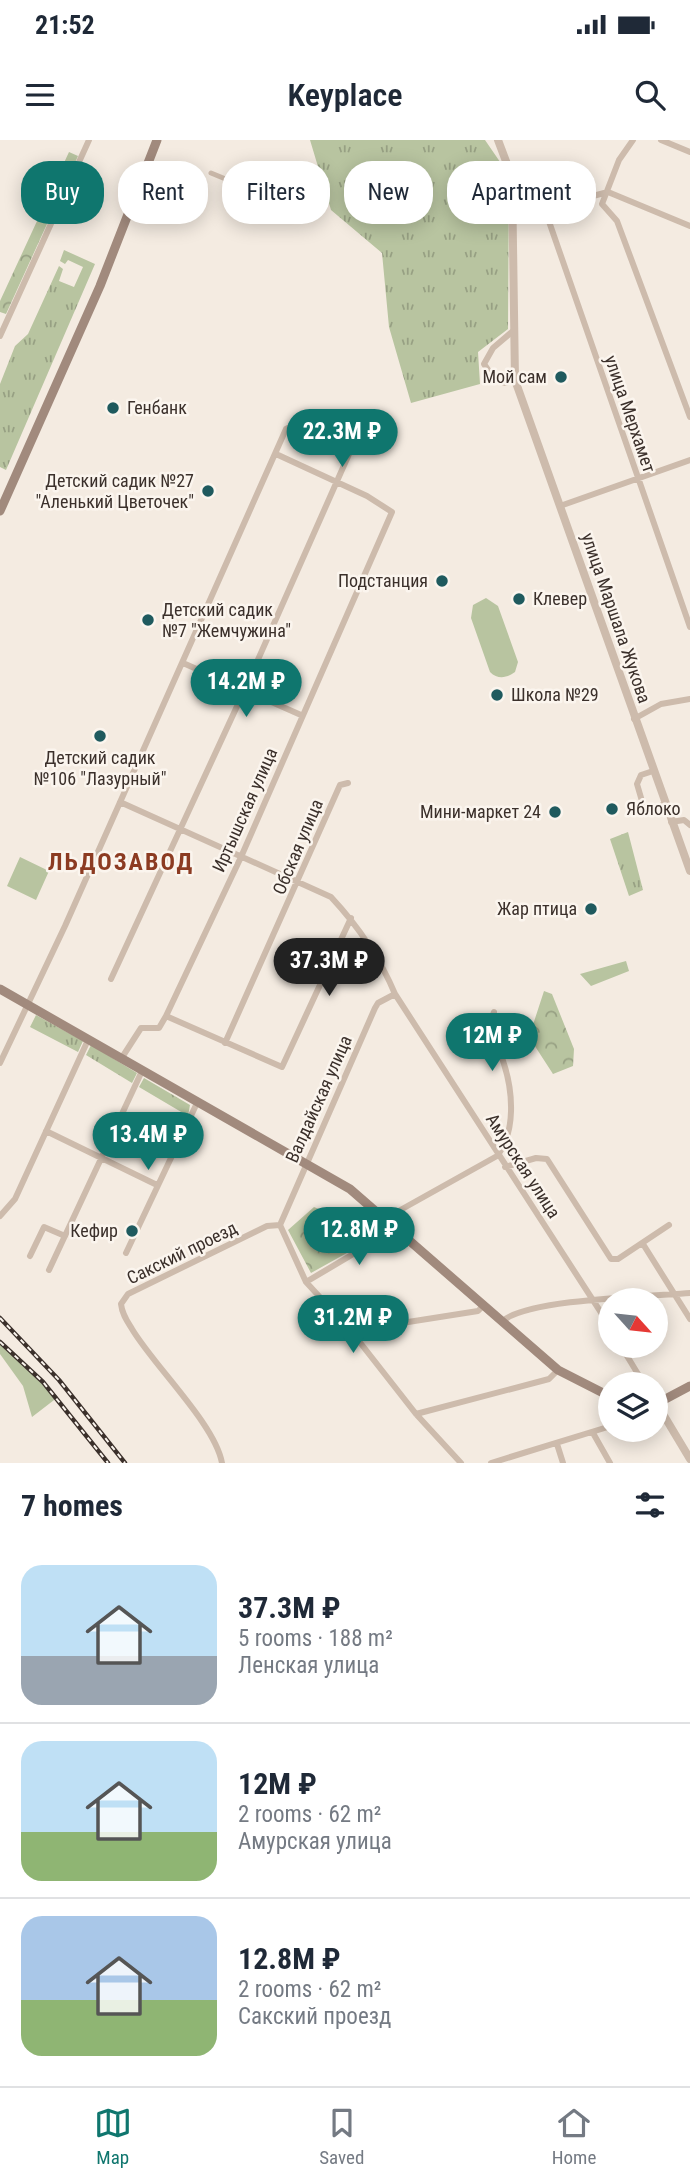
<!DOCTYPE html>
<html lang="en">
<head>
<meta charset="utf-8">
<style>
  body { margin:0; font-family:"Roboto Condensed",sans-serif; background:#f2f2f3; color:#1f2937; height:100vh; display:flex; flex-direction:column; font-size:26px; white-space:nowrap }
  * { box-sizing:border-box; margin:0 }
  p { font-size:23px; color:#747a83 }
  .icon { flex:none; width:38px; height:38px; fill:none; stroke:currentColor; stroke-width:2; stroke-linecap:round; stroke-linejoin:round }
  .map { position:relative; height:1323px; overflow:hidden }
  .panel { display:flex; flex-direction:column; background:#fff; flex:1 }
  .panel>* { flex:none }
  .banner { position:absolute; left:21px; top:21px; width:649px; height:63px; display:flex; gap:14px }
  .needle { width:46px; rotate:117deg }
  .fabs { position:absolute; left:598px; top:1148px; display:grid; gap:14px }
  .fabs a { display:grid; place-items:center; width:70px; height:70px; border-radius:50%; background:#fff; box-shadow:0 4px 18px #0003; font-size:35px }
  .price { position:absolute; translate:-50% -60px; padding:0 16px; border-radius:24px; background:#0f766e; color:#fff; font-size:23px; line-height:46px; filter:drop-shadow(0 2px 4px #0008) }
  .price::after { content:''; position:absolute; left:50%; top:42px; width:21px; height:16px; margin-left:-10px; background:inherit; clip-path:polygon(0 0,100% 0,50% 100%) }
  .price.active { background:#222; color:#fff }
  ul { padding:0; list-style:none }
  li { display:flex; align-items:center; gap:21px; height:175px; padding:0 21px }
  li+li { border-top:2px solid #e0e1e3 }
  li span { display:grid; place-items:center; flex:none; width:196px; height:140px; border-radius:21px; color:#555 }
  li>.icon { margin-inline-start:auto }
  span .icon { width:84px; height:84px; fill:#fffc; stroke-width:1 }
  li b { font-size:30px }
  h2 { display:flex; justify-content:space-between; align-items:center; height:84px; padding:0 21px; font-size:30px }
  .tag { padding:0 24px; border-radius:28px; background:#fff; box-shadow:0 4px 18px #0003; font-size:24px; line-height:63px }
  .tag.active { background:#0f766e; color:#fff }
  .status { display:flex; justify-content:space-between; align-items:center; height:49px; padding:0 35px; background:#fff; direction:ltr }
  .status svg { height:19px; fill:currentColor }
  header { display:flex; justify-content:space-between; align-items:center; height:91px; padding:0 21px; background:#fff; font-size:32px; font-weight:600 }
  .tabs { display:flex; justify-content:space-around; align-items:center; height:98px; border-top:2px solid #e0e1e3; background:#fff; font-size:19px; color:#747a83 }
  .tabs a { display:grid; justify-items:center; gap:4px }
  .tabs .active { color:#0f766e }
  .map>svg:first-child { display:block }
</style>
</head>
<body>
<div class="status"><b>21:52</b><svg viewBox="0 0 49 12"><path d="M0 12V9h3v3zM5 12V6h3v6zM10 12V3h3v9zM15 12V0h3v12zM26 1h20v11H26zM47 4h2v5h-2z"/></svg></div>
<header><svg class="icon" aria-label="menu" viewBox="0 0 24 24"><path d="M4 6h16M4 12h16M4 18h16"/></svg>Keyplace<svg class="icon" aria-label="search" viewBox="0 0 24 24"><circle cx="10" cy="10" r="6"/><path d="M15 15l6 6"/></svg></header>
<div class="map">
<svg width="690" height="1323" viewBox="0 0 690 1323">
  <defs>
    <pattern id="forest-crowns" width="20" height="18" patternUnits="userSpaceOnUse" patternTransform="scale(1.75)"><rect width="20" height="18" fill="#b8c4a0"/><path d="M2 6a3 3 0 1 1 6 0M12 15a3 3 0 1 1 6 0" fill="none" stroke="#97a083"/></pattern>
    <pattern id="park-tufts" width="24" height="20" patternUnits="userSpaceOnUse" patternTransform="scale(1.75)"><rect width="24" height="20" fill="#b8c4a0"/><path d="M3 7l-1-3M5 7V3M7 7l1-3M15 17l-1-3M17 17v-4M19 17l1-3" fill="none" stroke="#97a083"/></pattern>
  </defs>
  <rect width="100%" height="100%" fill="#f4ebe1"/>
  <path fill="#b8c4a0" d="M548,26L585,30L583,50L546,46Z
    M486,458L498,466L518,522L515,532C507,538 498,540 490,532L471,478L473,465Z
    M20,717L49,731L36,760L7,746Z
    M626,821L629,831L591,846L580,834Z
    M0,1204L30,1228L58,1257L32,1277L23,1246L0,1214Z"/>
  <path fill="url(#forest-crowns)" d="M69,12L78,16L6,174L0,172V161Z
    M544,851L552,854L574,909L573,926L553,934L529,897Z
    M314,1067L343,1079L354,1068L381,1094L311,1133L288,1090Z"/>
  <path fill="url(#park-tufts)" d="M310,0H485L509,35L508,189L478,212L480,244L411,263L389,187L382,113L331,70Z
    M64,110L95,124L6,330L0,327V244L15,206L28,194L59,126L63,129L59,141L74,147L83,127L68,120L65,124L60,121Z
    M628,692L643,750L629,756L610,699Z
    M36,875L83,901L78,912L30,887Z
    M91,905L137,933L132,943L86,915Z
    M144,938L190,965L188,976L139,947Z"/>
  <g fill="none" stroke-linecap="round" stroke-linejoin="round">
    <path stroke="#cdbbac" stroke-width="5" d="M211,33L228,40"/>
    <path stroke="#cdbbac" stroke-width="6" d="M633,0L619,20L602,64L617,81L690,277
      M661,0L690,12
      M545,70L690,487
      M513,77L608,52L690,86
      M513,191L493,208L484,224L495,240L505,243L515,240
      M0,196L89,0
      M560,366L690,320
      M183,523L301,575
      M634,579L661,564L690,559
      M653,631L641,635L637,644L644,668L652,669L665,664
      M120,662L331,757C358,786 380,818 395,854L611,1188
      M671,682L684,680L690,685
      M166,876L282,927L351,778
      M225,903L340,645L348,643
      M121,919L141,888H159L166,876L241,717L392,372L367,356L276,314
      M0,923L65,786L286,289L306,279L313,281L329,273L335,297L353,305L245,549L111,839
      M46,991L157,1045
      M505,1027L536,1018L547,1019L611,1119H618L669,1085
      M0,1076L15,1059L88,900
      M386,1078L497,1016C516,992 513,952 504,924C499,907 487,889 494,872
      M280,1085L306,1142L351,1191L416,1274L461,1323
      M280,1085L375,868L378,863L395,854
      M643,1104L690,1179
      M126,1113L197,963
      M30,1116L44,1087L65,1096
      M49,1130L142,931
      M306,1142L397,1088
      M502,1182C523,1159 655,1156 690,1153
      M351,1191L478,1171L484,1165
      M621,1206L644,1244
      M416,1274L549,1239L558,1230
      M593,1293L610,1323
      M557,1304L563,1323
      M222,1323C215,1284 154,1226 132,1189C127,1181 122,1174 121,1164L128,1154L267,1086L280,1085
      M491,1323L611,1286"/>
    <path stroke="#cdbbac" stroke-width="8" d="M498,0L512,37L515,240L690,731
      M657,1264L690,1319"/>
    <path stroke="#a18a7d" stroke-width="9" d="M0,371L100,146L157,0
      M0,849L350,1049L558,1230L611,1257
      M656,1264L690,1246"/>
    <defs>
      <path id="rail" d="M0,1178L59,1240L125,1323
        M0,1202L43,1242L108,1323"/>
    </defs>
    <use href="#rail" stroke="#3b302b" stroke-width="4.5"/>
    <use href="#rail" stroke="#fbf5ee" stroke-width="2" stroke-dasharray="5" stroke-linecap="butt"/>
  </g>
  <g fill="#1f5a5e" stroke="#fbf5ee" stroke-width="2.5">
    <circle cx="561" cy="237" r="7"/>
    <circle cx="113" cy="268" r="7"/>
    <circle cx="208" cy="351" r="7"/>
    <circle cx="442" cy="441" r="7"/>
    <circle cx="519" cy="459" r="7"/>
    <circle cx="148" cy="480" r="7"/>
    <circle cx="497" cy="555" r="7"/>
    <circle cx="100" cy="596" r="7"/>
    <circle cx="612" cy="669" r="7"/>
    <circle cx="555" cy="672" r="7"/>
    <circle cx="591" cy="769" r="7"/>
    <circle cx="132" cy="1091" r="7"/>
  </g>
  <g text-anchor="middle" stroke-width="5" stroke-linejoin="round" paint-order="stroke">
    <g font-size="18" fill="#3b302b" stroke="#fbf5ee" text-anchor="end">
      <text x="547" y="243">Мой сам</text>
      <text x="127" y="274" text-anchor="start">Генбанк</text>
      <text x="194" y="347">Детский садик №27<tspan x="194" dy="21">"Аленький Цветочек"</tspan></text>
      <text x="428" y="447">Подстанция</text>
      <text x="533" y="465" text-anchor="start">Клевер</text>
      <text x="162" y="476" text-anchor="start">Детский садик<tspan x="162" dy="21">№7 "Жемчужина"</tspan></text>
      <text x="511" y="561" text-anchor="start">Школа №29</text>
      <text x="100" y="624" text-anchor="middle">Детский садик<tspan x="100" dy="21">№106 "Лазурный"</tspan></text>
      <text x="626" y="675" text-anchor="start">Яблоко</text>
      <text x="541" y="678">Мини-маркет 24</text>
      <text x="577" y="775">Жар птица</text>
      <text x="118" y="1097">Кефир</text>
    </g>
    <g font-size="18" fill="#3b302b" stroke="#fbf5ee">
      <text transform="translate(630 274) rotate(71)" y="6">улица Мерхамет</text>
      <text transform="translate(616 478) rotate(71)" y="6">улица Маршала Жукова</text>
      <text transform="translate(245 670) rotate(-66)" y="6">Иртышская улица</text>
      <text transform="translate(298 707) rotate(-67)" y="6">Обская улица</text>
      <text transform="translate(319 959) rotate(-66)" y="6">Валдайская улица</text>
      <text transform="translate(523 1026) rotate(57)" y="6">Амурская улица</text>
      <text transform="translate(182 1113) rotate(-26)" y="6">Сакский проезд</text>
    </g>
    <g font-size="24" font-weight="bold" letter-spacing="2" fill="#8c3b22" stroke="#fbf5ee">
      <text x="121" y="730">ЛЬДОЗАВОД</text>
    </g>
  </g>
</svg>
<div class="fabs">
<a><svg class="needle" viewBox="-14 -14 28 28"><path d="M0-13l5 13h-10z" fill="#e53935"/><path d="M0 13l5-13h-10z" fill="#747a83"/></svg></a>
<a><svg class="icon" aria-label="layers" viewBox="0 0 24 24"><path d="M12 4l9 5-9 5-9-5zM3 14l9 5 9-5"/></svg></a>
</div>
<b class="price" style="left:342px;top:329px">22.3M ₽</b>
<b class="price" style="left:246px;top:579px">14.2M ₽</b>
<b class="price active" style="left:329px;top:858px">37.3M ₽</b>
<b class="price" style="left:492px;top:933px">12M ₽</b>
<b class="price" style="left:148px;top:1032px">13.4M ₽</b>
<b class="price" style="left:359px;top:1127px">12.8M ₽</b>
<b class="price" style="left:353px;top:1215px">31.2M ₽</b>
<div class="banner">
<a class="tag active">Buy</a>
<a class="tag">Rent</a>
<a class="tag">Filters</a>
<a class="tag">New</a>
<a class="tag">Apartment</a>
</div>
</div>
<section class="panel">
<h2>7 homes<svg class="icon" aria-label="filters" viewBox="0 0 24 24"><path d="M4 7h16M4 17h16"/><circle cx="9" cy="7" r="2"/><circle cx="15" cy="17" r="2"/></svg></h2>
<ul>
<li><span style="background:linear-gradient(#bfe0f5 65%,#9aa5b1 0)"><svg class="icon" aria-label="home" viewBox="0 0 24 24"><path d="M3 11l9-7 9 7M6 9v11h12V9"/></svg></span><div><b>37.3M ₽</b><p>5 rooms · 188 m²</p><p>Ленская улица</p></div></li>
<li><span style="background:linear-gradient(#bfe0f5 65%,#8fb573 0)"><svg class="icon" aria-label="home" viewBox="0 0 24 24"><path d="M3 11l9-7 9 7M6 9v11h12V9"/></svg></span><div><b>12M ₽</b><p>2 rooms · 62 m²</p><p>Амурская улица</p></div></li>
<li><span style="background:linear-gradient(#a9c7e8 60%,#8fb573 0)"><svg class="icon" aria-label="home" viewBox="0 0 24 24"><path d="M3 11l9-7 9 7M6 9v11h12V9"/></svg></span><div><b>12.8M ₽</b><p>2 rooms · 62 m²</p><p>Сакский проезд</p></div></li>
</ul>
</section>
<nav class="tabs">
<a class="active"><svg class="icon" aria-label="map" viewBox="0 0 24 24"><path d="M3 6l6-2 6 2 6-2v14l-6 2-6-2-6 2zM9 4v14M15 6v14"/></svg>Map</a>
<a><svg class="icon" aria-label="saved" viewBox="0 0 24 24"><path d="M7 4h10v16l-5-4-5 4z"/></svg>Saved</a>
<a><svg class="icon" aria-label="home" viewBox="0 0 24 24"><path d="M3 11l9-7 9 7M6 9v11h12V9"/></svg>Home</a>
</nav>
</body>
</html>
